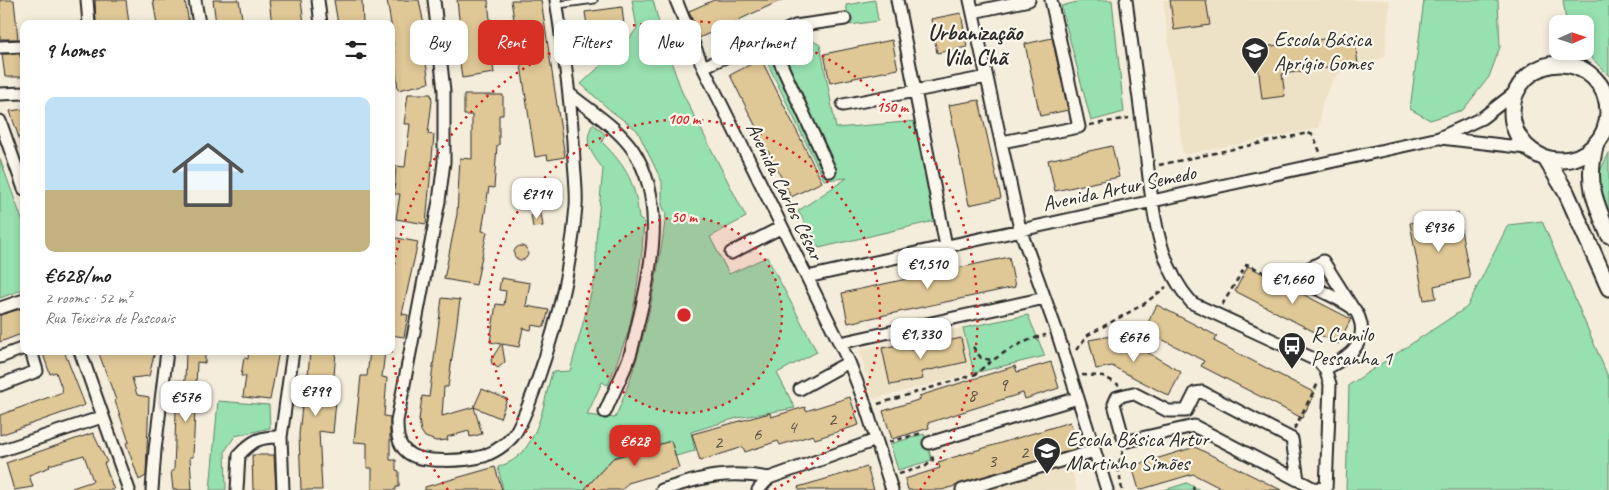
<!DOCTYPE html>
<html lang="en">
<head>
<meta charset="utf-8">
<style>
  body { margin:0; font-family:Caveat,sans-serif; background:#f6f6f6; color:#222; height:100vh; display:flex; flex-direction:column; font-size:19px; white-space:nowrap }
  * { box-sizing:border-box; margin:0 }
  p { font-size:16px; color:#767676 }
  .icon { flex:none; width:28px; height:28px; fill:none; stroke:currentColor; stroke-width:2; stroke-linecap:round; stroke-linejoin:round }
  .map { position:relative; flex:1; overflow:hidden }
  .panel { position:absolute; left:20px; top:20px; width:375px; height:335px; display:flex; flex-direction:column; background:#fff; border-radius:10px; box-shadow:0 2px 8px #0003 }
  .panel>* { flex:none }
  .top-card { position:absolute; left:410px; top:20px; width:475px; height:45px; display:flex; gap:10px }
  .needle { width:32px; rotate:87deg }
  .tools { position:absolute; left:1549px; top:15px; display:grid; gap:10px }
  .tools a { display:grid; place-items:center; width:45px; height:45px; border-radius:10px; background:#fff; box-shadow:0 2px 8px #0003; font-size:25px }
  .price { position:absolute; translate:-50% -42px; padding:0 11px; border-radius:10px; background:#fff; color:#222; font-size:16px; line-height:32px; filter:drop-shadow(0 1px 2px #0008) }
  .price::after { content:''; position:absolute; left:50%; top:30px; width:15px; height:11px; margin-left:-8px; background:inherit; clip-path:polygon(0 0,100% 0,50% 100%) }
  .price.selected { background:#d93025; color:#fff }
  ul { padding:0; list-style:none }
  li { display:grid; align-content:center; gap:10px; height:265px; padding:0 25px }
  li+li { border-top:1px solid #e0e0e0 }
  li span { display:grid; place-items:center; height:155px; border-radius:10px; color:#555 }
  li>.icon { margin-inline-start:auto }
  span .icon { width:90px; height:90px; fill:#fffc; stroke-width:1 }
  li b { font-size:21px }
  h2 { display:flex; justify-content:space-between; align-items:center; height:60px; padding:0 25px; font-size:21px }
  .pill { padding:0 18px; border-radius:10px; background:#fff; box-shadow:0 2px 8px #0003; font-size:18px; line-height:45px }
  .pill.selected { background:#d93025; color:#fff }
  .map>svg:first-child { display:block }
</style>
</head>
<body>
<div class="map">
<svg width="1609" height="490" viewBox="0 0 1609 490">
  <rect width="100%" height="100%" fill="#f5eddb"/>
  <filter id="ink" filterUnits="userSpaceOnUse"><feTurbulence type="fractalNoise" baseFrequency=".02" numOctaves="2"/><feDisplacementMap in="SourceGraphic" scale="10" xChannelSelector="R" yChannelSelector="G"/><feConvolveMatrix kernelMatrix="1 2 1 2 8 2 1 2 1" color-interpolation-filters="sRGB"/></filter>
  <g filter="url(#ink)">
    <path fill="#eee2c6" d="M1163,0H1390L1385,57L1345,70L1334,78L1322,103L1319,128L1183,155Z
      M963,328L974,373L873,399L859,350Z
      M1069,459L1077,490H972Z"/>
    <path fill="#97e0af" stroke="#61866d" d="M632,0H653L663,39L682,92L746,217L710,237L729,274L767,257L817,352L777,373L795,408L737,418L691,432L695,451L676,456L671,441L613,458L584,490H503L498,467C504,465 511,462 516,458C540,439 544,400 552,372L570,371L596,275V240L603,169C592,154 582,142 593,124L605,134L602,142C627,167 636,184 639,219L644,222L642,251L635,300L628,333L608,385L602,382L587,415L615,418C643,354 657,284 666,214L662,205V182L637,130L611,111L581,84L630,38L637,28Z
      M875,0L878,21L850,25L846,5Z
      M1085,0H1112L1124,112L1091,121L1061,6Z
      M1424,0H1498L1500,47L1489,77L1463,110L1430,120L1410,109Z
      M1563,0H1609V76L1585,51V24H1567L1566,21Z
      M808,38L820,45L836,128L917,121L934,221L819,248L798,211L847,178L824,180L765,58Z
      M1609,153V212L1595,181Z
      M0,159L24,225V289L0,298Z
      M1542,221L1609,379V490H1346L1349,385L1467,307L1508,225Z
      M1028,315L1045,356L974,373L963,328Z
      M218,401L269,405L270,428L235,436L225,451L226,490H210Z
      M924,434L932,460L898,470L890,444Z
      M1187,483L1200,490H1164Z"/>
    <path fill="#dfc796" stroke="#2b2b2b" d="M0,0H14L18,39H0Z
      M95,0H126L129,24H96Z
      M153,0H185L189,24H157Z
      M213,0H239L243,24H216Z
      M269,0H301L304,24H272Z
      M334,0H362L363,24H338Z
      M387,0H419L425,30L427,48H424L429,83L398,90L391,24Z
      M457,0H488L492,38L489,39L494,73L462,78L459,55H463Z
      M511,0H541L565,157L548,160L547,155L535,157Z
      M714,0H782L699,38L689,11Z
      M1170,0H1206L1210,25L1174,30Z
      M622,7L625,35L589,39L585,12Z
      M961,13L967,47L937,53L931,19Z
      M1354,35L1358,64L1282,74L1285,96L1262,99L1256,48Z
      M1052,38L1068,110L1040,116L1025,44Z
      M892,40L898,69L830,83L824,54Z
      M2,54H20V57H24V77H5Z
      M761,59L822,182L791,197L730,75Z
      M408,94H431L432,101L428,134L434,135L426,224L396,219L400,194H394L396,166L405,167L410,124H404Z
      M464,95H503V115H499V145H497L494,188L489,187L482,231L487,232L476,285L444,279L457,214L460,158L472,159V115H464Z
      M979,100L1001,198L969,205L949,105Z
      M24,109V147H22L10,111Z
      M1112,146L1119,177L1055,191L1048,160Z
      M541,213L543,226L533,227L531,215Z
      M1458,213L1470,278L1434,286L1436,298L1424,300L1410,223Z
      M391,237L418,242L402,314L408,315L404,337L391,335Z
      M514 253a7 7 0 1 1 14 0a7 7 0 1 1-14 0Z
      M1009,257L1015,287L848,323L842,293Z
      M1248,266L1351,319L1338,344L1235,291Z
      M501,278L530,283L526,306L549,310L544,327L532,325L531,330L523,328L519,347L502,344L505,362L498,368L492,364L491,360L501,344L490,342L496,304L504,305L506,291L499,290Z
      M442,298L460,300L448,387H444L442,416L474,407L482,434L470,437L469,431L447,437L448,440L436,441L425,437L421,431L419,420L422,396L429,397Z
      M1157,305L1217,336L1214,341L1315,393L1302,418L1201,366L1204,361L1144,330Z
      M24,308V333L0,342V315Z
      M1117,335L1181,372L1169,396L1112,366L1096,369L1089,340Z
      M961,338L966,362L921,372L923,379L890,385L882,348L909,343L910,350Z
      M42,351H64L85,405L0,435V415L63,392L56,372L50,374Z
      M98,351H155L149,376L132,378L137,395L149,397L146,476L139,480L126,443L129,442L115,401L116,400Z
      M186,351H205V363L197,362L193,457H190L192,490H173L171,471H174L177,381H185Z
      M249,351H279L270,400L243,397L246,376H241L244,358L248,359Z
      M310,351H336L332,400L336,401L333,433L319,431L322,490H301L299,434L303,397L306,398Z
      M370,351H385L382,377L387,378L384,416L390,417V460H396V470L399,471V487H396V490H372V468H367V443L354,442L361,376H367Z
      M1051,362L1059,388L1025,399L1023,393L991,403L928,423L929,428L892,439L883,411L921,399L919,396L1015,366L1017,372Z
      M482,389L507,399L500,418L474,407Z
      M850,397L859,425L815,439L813,435L780,445L778,441L745,452L743,447L700,461L692,434L770,413L771,417L805,407L806,411Z
      M1070,422L1078,448L942,490H908L905,479L940,468L938,462Z
      M93,433L107,462L104,463L114,490H72V488L93,481L84,455L49,465L50,467L29,475L33,487L14,490L6,463Z
      M671,441L679,468L628,483L622,490H584L613,458Z
      M1195,447L1281,490H1224L1193,474L1139,490L1132,466Z
      M252,455H274L276,490H253Z
      M495,467L502,490H425V487Z
      M867,467L874,490H799L798,487Z"/>
    <g fill="none" stroke-linecap="round" stroke-linejoin="round">
      <defs>
        <path id="lane" d="M557,5L594,0"/>
        <path id="street" d="M87,0L89,24
          M195,0L199,24
          M318,0L321,24
          M434,0L444,91V162L439,201L397,421C397,432 397,444 407,452C420,464 467,461 484,456C497,451 512,441 518,428C530,406 537,381 545,358C561,308 572,258 576,206C577,192 575,176 574,161C572,107 564,54 556,0
          M676,0L703,67L849,362L863,398L892,490
          M897,0L946,246
          M970,0L1020,229L1057,332L1107,490
          M1126,0C1132,46 1138,91 1144,137C1152,193 1152,258 1192,303L1318,361L1325,369L1330,384L1326,490
          M973,12L1029,0
          M769,38L830,171
          M0,47L24,46
          M703,67L795,26L845,19
          M0,94L24,93
          M571,95C592,112 618,128 633,150C666,200 652,265 639,319C635,334 633,350 627,363C620,380 612,396 605,412
          M843,105L987,77
          M0,121L24,189
          M1441,138L1527,148
          M1002,142L1079,127L1051,0
          M731,253L782,227
          M807,277L1439,138L1482,118L1517,91
          M0,308L24,300
          M840,343L1045,298
          M80,351L129,490
          M0,357L24,348
          M1325,369C1343,360 1365,348 1361,324C1360,320 1358,314 1355,310C1346,301 1306,284 1293,277L1323,261L1354,310
          M0,385L37,371L31,351
          M800,389L849,362
          M929,443L1078,398
          M0,451L102,417
          M1298,480L1194,426L1128,441L1123,437L1114,404L1117,397L1133,393L1168,411H1186L1195,393L1202,392L1292,439L1298,480L1313,488L1326,489
          M152,490L155,450L167,351
          M237,490L239,455C252,441 260,436 281,437
          M283,490L281,437L293,351
          M662,490C702,477 727,470 769,478
          M758,490L769,478L876,440
          M962,490L1094,451"/>
        <path id="secondary" d="M1512 112a48 48 0 1 1 96 0a48 48 0 1 1-96 0Z
          M1595,147C1586,183 1595,202 1609,235
          M1546,159L1566,192L1609,288"/>
      </defs>
      <use href="#lane" stroke="#2b2b2b" stroke-width="9"/>
      <use href="#street" stroke="#2b2b2b" stroke-width="15"/>
      <use href="#secondary" stroke="#2b2b2b" stroke-width="19"/>
      <path stroke="#2b2b2b" stroke-width="2.5" stroke-dasharray="5 4" stroke-linecap="butt" d="M1090,125L1129,118
        M1159,165L1308,133L1313,135L1320,152
        M1222,305L1247,264L1282,281
        M973,347L981,358L991,360
        M1076,350L1088,335L1144,304L1166,287
        M1082,375L1103,376L1119,385
        M878,404L976,374C994,357 1022,340 1046,335
        M1294,429L1318,383
        M889,442L922,433
        M899,474L926,466L933,460L932,455
        M1122,490L1118,466L1123,451
        M1193,490L1194,487"/>
      <use href="#lane" stroke="#fbf7ec" stroke-width="5.5"/>
      <use href="#street" stroke="#fbf7ec" stroke-width="11"/>
      <use href="#secondary" stroke="#fbf7ec" stroke-width="15"/>
    </g>
  </g>
  <circle cx="684" cy="315" r="98" fill="#d62828" fill-opacity=".12"/>
  <g fill="none" stroke="#d62828" stroke-width="2.5" stroke-dasharray="2.5 5">
    <circle cx="684" cy="315" r="98"/>
    <path d="M595 490A196 196 0 1 1 773 490"/>
    <path d="M448 490A294 294 0 0 1 391 343M391 287A294 294 0 1 1 920 490"/>
  </g>
  <defs>
    <symbol id="school-pin" viewBox="-11 -11 22 30"><path d="M0 17L-7.5 6A9.5 9.5 0 1 1 7.5 6Z" fill="#2b2b2b" stroke="#fbf7ec"/><path d="M0-5L7-2L0 1L-7-2ZM-4 1L0 2.5L4 1V4Q0 6-4 4Z" fill="#fff"/></symbol>
    <symbol id="bus-pin" viewBox="-11 -11 22 30"><path d="M0 17L-7.5 6A9.5 9.5 0 1 1 7.5 6Z" fill="#2b2b2b" stroke="#fbf7ec"/><path d="M-5-6H5V4H4V6H2V4H-2V6H-4V4H-5ZM-3.5-4V0h7V-4ZM-3.5 1.2v1.5H-2V1.2ZM2 1.2v1.5H3.5V1.2Z" fill="#fff"/></symbol>
  </defs>
  <g fill-rule="evenodd">
    <use href="#school-pin" x="1239" y="35" width="32" height="43"/>
    <use href="#bus-pin" x="1276" y="330" width="32" height="43"/>
    <use href="#school-pin" x="1031" y="435" width="32" height="43"/>
  </g>
  <g text-anchor="middle" stroke-width="4.5" stroke-linejoin="round" paint-order="stroke">
    <g font-size="19" fill="#585246">
      <text x="1003" y="391">9</text>
      <text x="972" y="401">8</text>
      <text x="832" y="425">2</text>
      <text x="792" y="433">4</text>
      <text x="757" y="440">6</text>
      <text x="718" y="448">2</text>
      <text x="1024" y="458">2</text>
      <text x="992" y="467">3</text>
    </g>
    <g font-size="21" fill="#2b2b2b" stroke="#fbf7ec" text-anchor="start">
      <text x="1274" y="46">Escola Básica<tspan x="1274" dy="24">Aprígio Gomes</tspan></text>
      <text x="1311" y="341">R Camilo<tspan x="1311" dy="24">Pessanha 1</tspan></text>
      <text x="1066" y="446">Escola Básica Artur<tspan x="1066" dy="24">Martinho Simões</tspan></text>
    </g>
    <g font-size="21" fill="#2b2b2b" stroke="#fbf7ec">
      <text transform="translate(1119 188) rotate(-12)" y="7">Avenida Artur Semedo</text>
      <text transform="translate(785 191) rotate(64)" y="7">Avenida Carlos César</text>
    </g>
    <g font-size="22" font-weight="bold" fill="#2b2b2b" stroke="#fbf7ec">
      <text x="975" y="40">Urbanização<tspan x="975" dy="25">Vila Chã</tspan></text>
    </g>
  </g>
  <circle cx="684" cy="315" r="8" fill="#d62828" stroke="#fbf7ec" stroke-width="2.5"/>
  <g font-size="15" text-anchor="middle" font-weight="bold" fill="#d62828" stroke="#fbf7ec" stroke-width="4.5" stroke-linejoin="round" paint-order="stroke">
    <text x="892" y="112">150 m</text>
    <text x="684" y="124">100 m</text>
    <text x="684" y="222">50 m</text>
  </g>
</svg>
<div class="tools">
<a><svg class="needle" viewBox="-14 -14 28 28"><path d="M0-13l5 13h-10z" fill="#e53935"/><path d="M0 13l5-13h-10z" fill="#767676"/></svg></a>
</div>
<b class="price" style="left:537px;top:220px">€714</b>
<b class="price" style="left:1439px;top:253px">€936</b>
<b class="price" style="left:928px;top:290px">€1,510</b>
<b class="price" style="left:1293px;top:305px">€1,660</b>
<b class="price" style="left:921px;top:360px">€1,330</b>
<b class="price" style="left:1134px;top:363px">€676</b>
<b class="price" style="left:316px;top:417px">€799</b>
<b class="price" style="left:186px;top:423px">€576</b>
<b class="price selected" style="left:635px;top:467px">€628</b>
<div class="top-card">
<a class="pill">Buy</a>
<a class="pill selected">Rent</a>
<a class="pill">Filters</a>
<a class="pill">New</a>
<a class="pill">Apartment</a>
</div>
<section class="panel">
<h2>9 homes<svg class="icon" aria-label="filters" viewBox="0 0 24 24"><path d="M4 7h16M4 17h16"/><circle cx="9" cy="7" r="2"/><circle cx="15" cy="17" r="2"/></svg></h2>
<ul>
<li><span style="background:linear-gradient(#bfe0f5 60%,#c2b280 0)"><svg class="icon" aria-label="home" viewBox="0 0 24 24"><path d="M3 11l9-7 9 7M6 9v11h12V9"/></svg></span><div><b>€628/mo</b><p>2 rooms · 52 m²</p><p>Rua Teixeira de Pascoais</p></div></li>
</ul>
</section>
</div>
</body>
</html>
